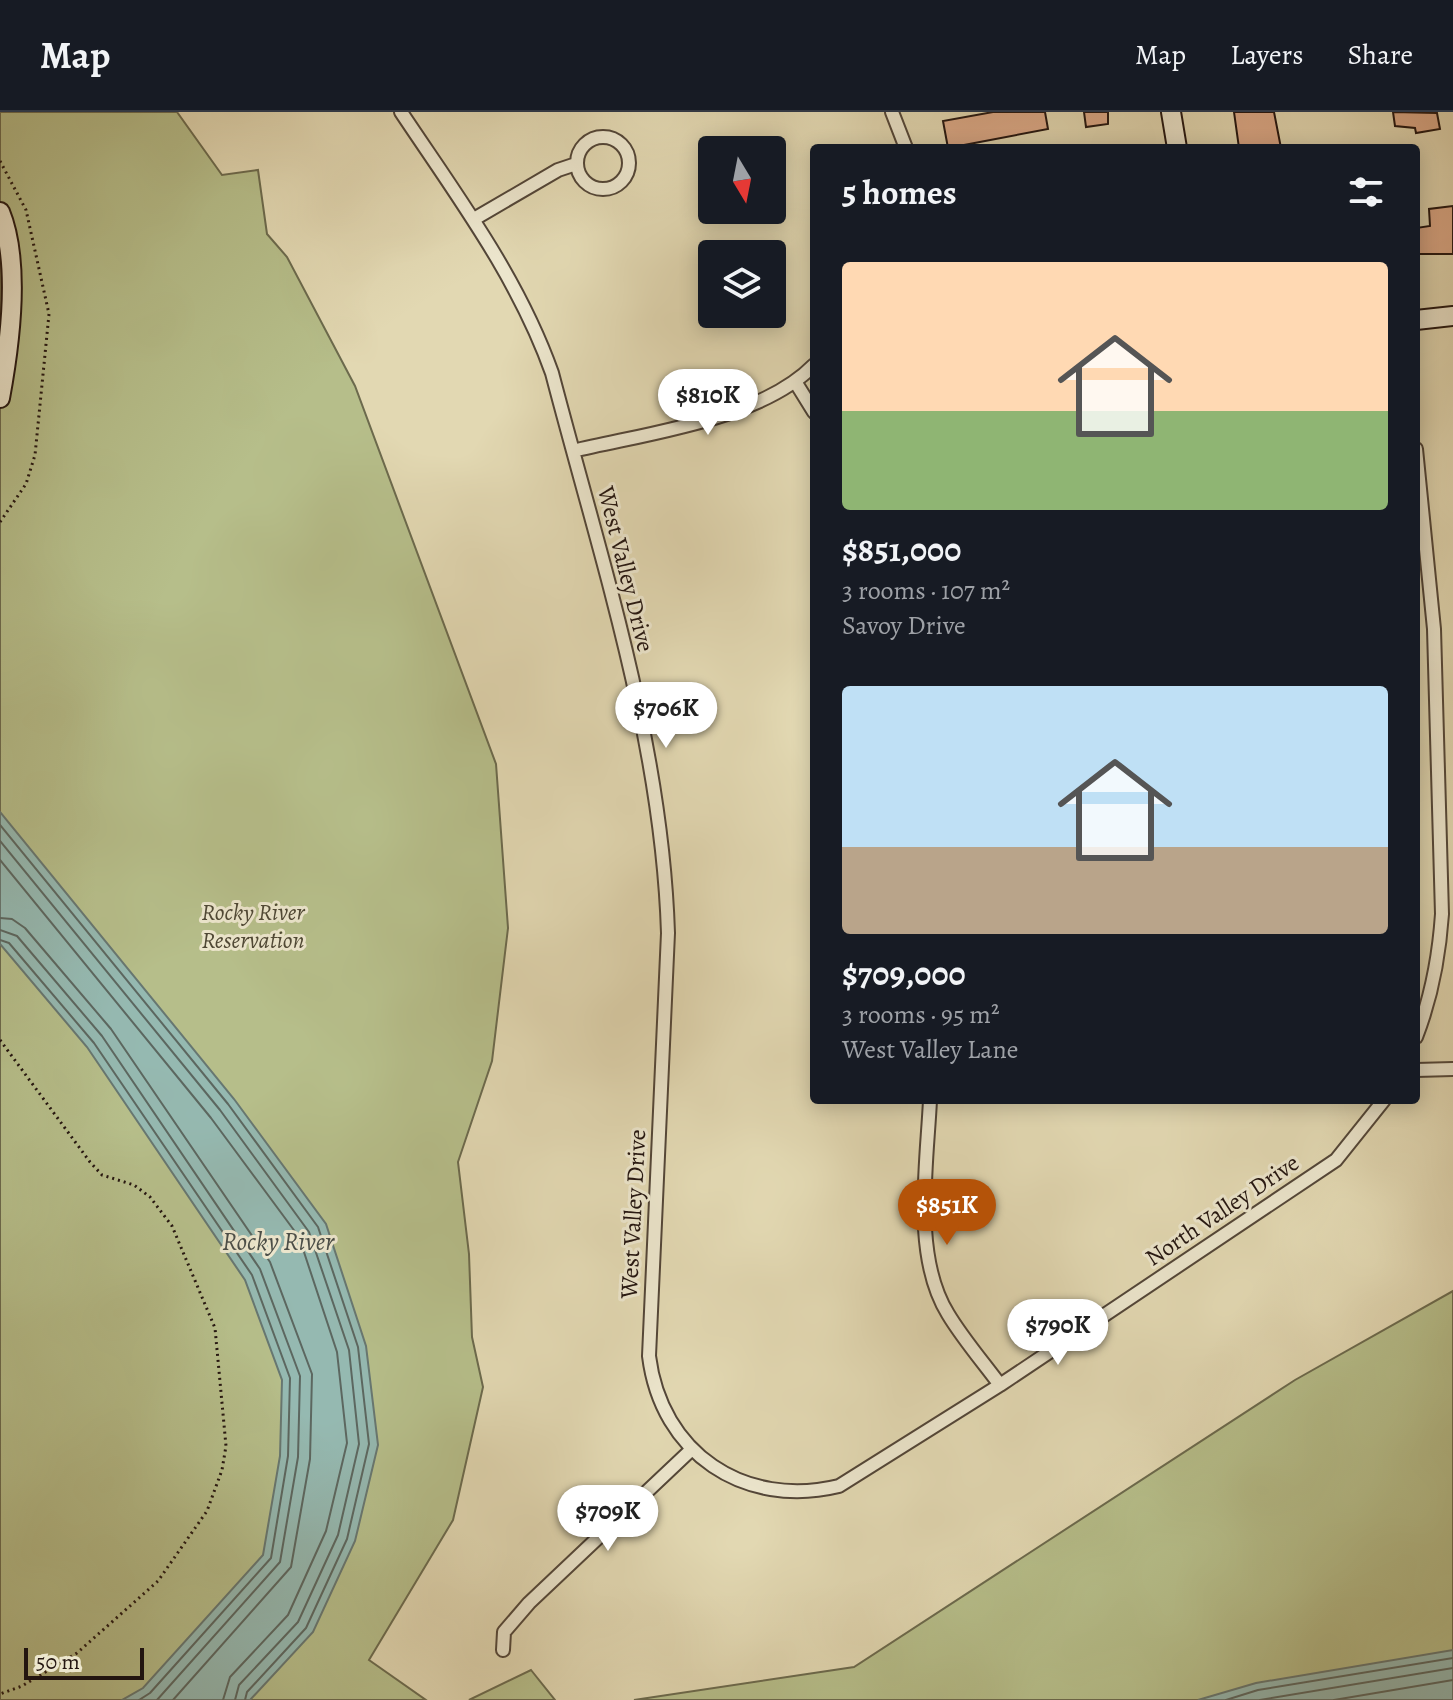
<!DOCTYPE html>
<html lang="en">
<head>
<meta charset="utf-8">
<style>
  body { margin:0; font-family:Alegreya,serif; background:#20242c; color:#f1f3f6; height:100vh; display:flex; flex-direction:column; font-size:30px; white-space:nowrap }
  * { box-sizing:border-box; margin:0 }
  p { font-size:26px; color:#9ea1a6 }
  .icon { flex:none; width:44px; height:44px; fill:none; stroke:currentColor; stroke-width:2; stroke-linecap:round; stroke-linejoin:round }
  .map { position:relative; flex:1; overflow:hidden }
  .drawer { position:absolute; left:810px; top:32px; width:610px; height:960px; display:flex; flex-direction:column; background:#171b24; border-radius:8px; box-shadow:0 4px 20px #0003 }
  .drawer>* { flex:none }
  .needle { width:52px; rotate:170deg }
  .tools { position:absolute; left:698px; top:24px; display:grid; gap:16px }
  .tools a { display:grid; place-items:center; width:88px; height:88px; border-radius:8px; background:#171b24; box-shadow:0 4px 20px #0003; font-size:40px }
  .scale { position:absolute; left:24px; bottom:20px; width:120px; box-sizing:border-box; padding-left:8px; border:4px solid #231510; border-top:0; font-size:22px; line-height:28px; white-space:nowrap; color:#231510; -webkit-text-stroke:6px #ece6cd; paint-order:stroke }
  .price { position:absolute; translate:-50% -68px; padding:0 18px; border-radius:28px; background:#fff; color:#222; font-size:26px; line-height:52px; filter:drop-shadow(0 2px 4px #0008) }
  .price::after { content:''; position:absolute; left:50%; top:48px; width:24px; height:18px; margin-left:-12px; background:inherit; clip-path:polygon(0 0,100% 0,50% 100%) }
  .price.selected { background:#b45309; color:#fff }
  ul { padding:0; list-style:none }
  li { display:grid; align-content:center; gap:16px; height:424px; padding:0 32px }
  li span { display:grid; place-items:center; height:248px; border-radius:8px; color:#555 }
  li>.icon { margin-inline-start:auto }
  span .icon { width:144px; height:144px; fill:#fffc; stroke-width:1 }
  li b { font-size:34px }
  h2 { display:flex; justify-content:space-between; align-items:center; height:96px; padding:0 32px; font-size:34px }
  header { display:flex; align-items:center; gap:48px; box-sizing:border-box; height:112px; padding:0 40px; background:#171b24; border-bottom:2px solid #363941 }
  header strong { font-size:38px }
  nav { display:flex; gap:44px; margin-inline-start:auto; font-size:28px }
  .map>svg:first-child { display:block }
</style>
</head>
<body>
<header>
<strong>Map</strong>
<nav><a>Map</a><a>Layers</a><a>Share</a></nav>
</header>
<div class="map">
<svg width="1453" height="1588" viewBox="0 0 1453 1588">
  <rect width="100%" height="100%" fill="#e2d8b2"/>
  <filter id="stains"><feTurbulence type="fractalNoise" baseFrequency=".0025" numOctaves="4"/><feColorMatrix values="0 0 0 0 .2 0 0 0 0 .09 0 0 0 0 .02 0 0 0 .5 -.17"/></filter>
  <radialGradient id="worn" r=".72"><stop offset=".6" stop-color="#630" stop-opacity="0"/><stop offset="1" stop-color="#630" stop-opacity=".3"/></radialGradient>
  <path fill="#b6be8a" stroke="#6c6a4d" stroke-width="2" d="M0,0H177L222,63L258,58L267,122L287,145L355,274L496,652L508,816L492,949L458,1050L469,1142L472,1225L483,1275L453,1408L369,1548L426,1588H0Z
    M1453,1179V1588H634L854,1555L1295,1268Z
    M531,1558L555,1588H469Z"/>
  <path fill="#95b9b1" stroke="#677771" stroke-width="2" d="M0,700L234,987L326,1112L366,1234L378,1333L355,1429L313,1520L250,1588H122L143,1576L263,1443L280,1344L282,1268L245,1168L87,935L0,832Z
    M1453,1538V1588H1198L1256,1571Z"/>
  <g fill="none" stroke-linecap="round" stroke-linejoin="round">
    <path stroke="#5c6760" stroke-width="2" d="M0,713L228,992L318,1115L358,1235L369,1332L347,1427L306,1516L247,1580L245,1588
      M0,729L220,998L309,1120L349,1238L359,1332L338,1423L298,1510L239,1573L235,1588
      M0,748L211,1006L299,1125L337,1240L347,1331L326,1419L288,1503L230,1565L223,1588
      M0,806L12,807L25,816L111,917L270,1150L312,1262L310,1347L291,1455L173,1588
      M0,818L17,824L102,924L260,1157L300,1264L298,1345L280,1450L157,1588
      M0,828L9,831L94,931L252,1163L290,1266L288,1344L271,1446L150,1581L139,1588
      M1226,1588L1258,1578L1453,1546
      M1260,1588L1453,1556
      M1334,1588L1453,1568"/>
  </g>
  <path fill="#dba988" stroke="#231510" stroke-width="2" d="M993,0H1045L1048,17L948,36L943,9Z
    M1084,0H1108V12L1086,15Z
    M1234,0H1274L1281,36H1239Z
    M1393,0L1437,1L1440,17L1416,21L1415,16L1395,14Z
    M1453,94V142H1416V116L1430,114L1429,97Z"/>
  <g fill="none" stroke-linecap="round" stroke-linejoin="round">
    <defs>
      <path id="street" d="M401,0C457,84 518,165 552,261C600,445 662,630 668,821L649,1244C661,1341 744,1397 839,1374L1000,1273L1336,1048L1384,988
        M892,0L906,36
        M577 51a26 26 0 1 1 52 0a26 26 0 1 1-52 0Z
        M474,107L558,58L576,52
        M796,271L814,300
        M1416,337L1434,517L1442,802C1439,846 1432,884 1416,925
        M573,339C647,321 760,308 814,253
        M1416,958L1453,957
        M930,988C927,1053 912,1144 948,1202C963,1227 983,1250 1000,1273
        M503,1538L504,1520L529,1491L692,1337"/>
      <path id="secondary" d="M1171,0L1177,36
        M0,100C21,151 10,232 0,286
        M1416,208L1453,204"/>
    </defs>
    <use href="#street" stroke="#534638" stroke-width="16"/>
    <use href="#secondary" stroke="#231510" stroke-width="22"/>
    <path stroke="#231510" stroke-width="3" stroke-dasharray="2 4" stroke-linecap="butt" d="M0,49L26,98L49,202L35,343L26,372L0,410
      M0,928L90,1050L102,1063L134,1073L150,1085L172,1114L215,1216L226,1334L222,1358L207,1399L158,1469L77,1541L22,1574L0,1582"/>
    <use href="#street" stroke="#ece6cd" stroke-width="12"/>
    <use href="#secondary" stroke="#ece6cd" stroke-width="18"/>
  </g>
  <g text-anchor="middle" stroke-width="6" stroke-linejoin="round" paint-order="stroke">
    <g font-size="24" fill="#231510" stroke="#ece6cd">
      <text transform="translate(626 457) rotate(76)" y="8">West Valley Drive</text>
      <text transform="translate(1222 1098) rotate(-34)" y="8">North Valley Drive</text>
      <text transform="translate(633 1102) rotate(-87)" y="8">West Valley Drive</text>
    </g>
    <g font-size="24" font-style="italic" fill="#4f4835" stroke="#ece6cd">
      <text x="253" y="808">Rocky River<tspan x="253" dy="28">Reservation</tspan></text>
    </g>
    <g font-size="26" font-style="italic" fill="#4b4e48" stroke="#ece6cd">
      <text x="278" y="1138">Rocky River</text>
    </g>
  </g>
  <rect width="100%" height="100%" filter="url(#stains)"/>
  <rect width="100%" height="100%" fill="url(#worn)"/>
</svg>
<div class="tools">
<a><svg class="needle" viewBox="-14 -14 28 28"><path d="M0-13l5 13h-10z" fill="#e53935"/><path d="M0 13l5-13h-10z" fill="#9ea1a6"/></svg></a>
<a><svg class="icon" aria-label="layers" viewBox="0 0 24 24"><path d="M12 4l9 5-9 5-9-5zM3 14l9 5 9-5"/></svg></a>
</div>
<div class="scale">50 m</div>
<b class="price" style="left:708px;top:325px">$810K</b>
<b class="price" style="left:666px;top:638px">$706K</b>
<b class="price selected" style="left:947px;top:1135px">$851K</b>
<b class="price" style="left:1058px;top:1255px">$790K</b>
<b class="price" style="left:608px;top:1441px">$709K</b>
<section class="drawer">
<h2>5 homes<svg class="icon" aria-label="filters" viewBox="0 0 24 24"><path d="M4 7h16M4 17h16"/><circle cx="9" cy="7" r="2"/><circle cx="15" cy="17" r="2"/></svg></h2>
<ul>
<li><span style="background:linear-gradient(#ffd9b3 60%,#8fb573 0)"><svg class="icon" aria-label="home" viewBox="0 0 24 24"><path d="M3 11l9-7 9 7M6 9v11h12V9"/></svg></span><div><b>$851,000</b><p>3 rooms · 107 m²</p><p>Savoy Drive</p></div></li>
<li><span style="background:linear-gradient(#bfe0f5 65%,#b9a48a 0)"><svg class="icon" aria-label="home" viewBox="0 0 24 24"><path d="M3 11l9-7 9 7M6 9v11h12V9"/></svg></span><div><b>$709,000</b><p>3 rooms · 95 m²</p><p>West Valley Lane</p></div></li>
</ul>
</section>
</div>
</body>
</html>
